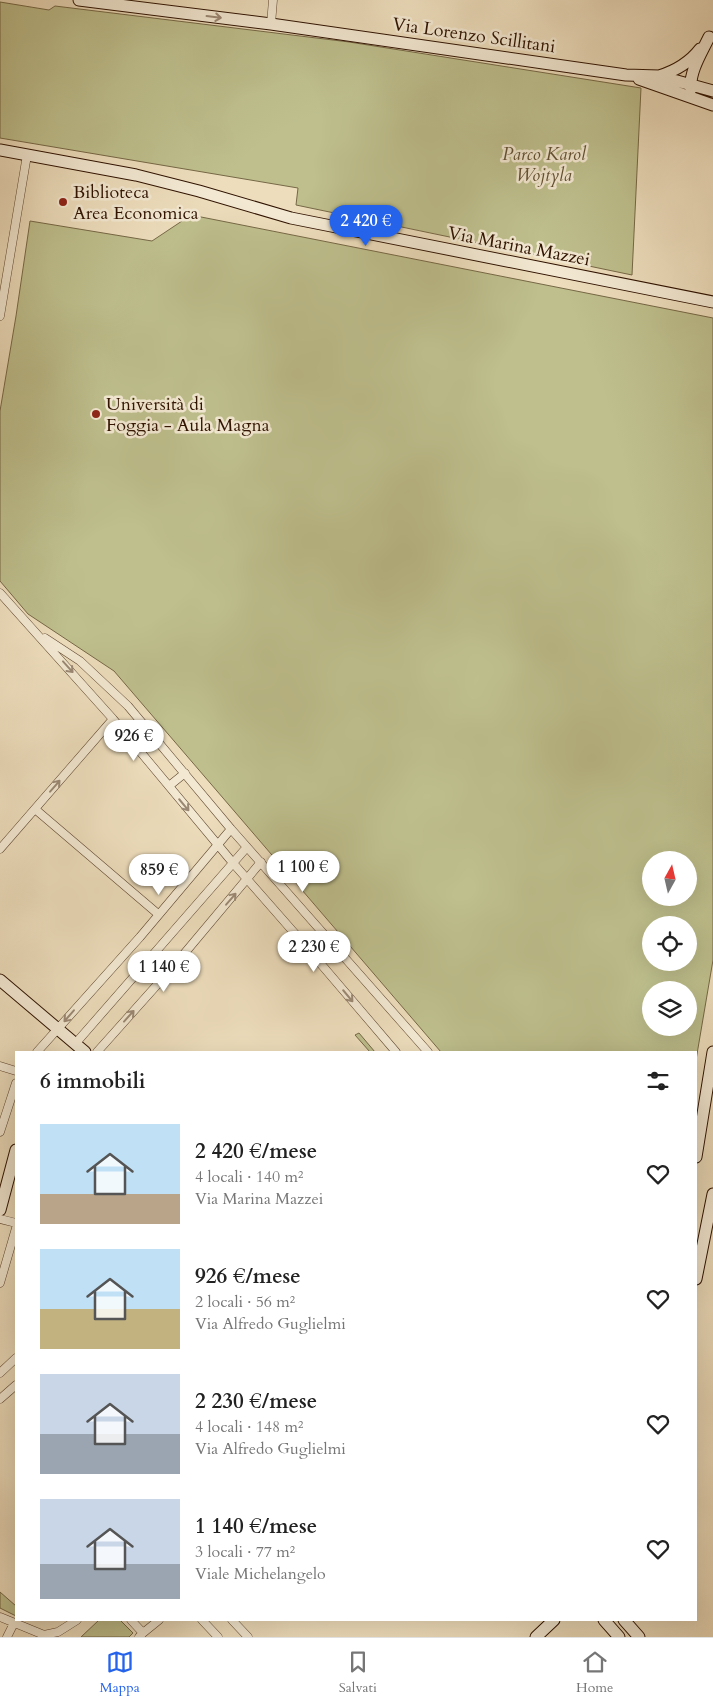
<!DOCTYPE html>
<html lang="it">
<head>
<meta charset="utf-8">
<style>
  body { margin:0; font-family:Cardo,serif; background:#f2f2f2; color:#222; height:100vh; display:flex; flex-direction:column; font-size:19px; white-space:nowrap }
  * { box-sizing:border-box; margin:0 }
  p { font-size:16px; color:#767676 }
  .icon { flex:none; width:28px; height:28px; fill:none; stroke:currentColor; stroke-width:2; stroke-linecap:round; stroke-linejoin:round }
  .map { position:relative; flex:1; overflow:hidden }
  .sheet { position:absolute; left:15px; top:1051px; width:682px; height:570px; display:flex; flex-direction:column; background:#fff; border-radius:0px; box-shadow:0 5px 20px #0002 }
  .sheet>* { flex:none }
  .needle { width:32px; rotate:8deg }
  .tools { position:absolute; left:642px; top:851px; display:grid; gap:10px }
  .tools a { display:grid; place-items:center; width:55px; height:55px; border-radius:50%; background:#fff; box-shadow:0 5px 20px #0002; font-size:25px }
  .price { position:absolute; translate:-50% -42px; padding:0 11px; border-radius:18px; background:#fff; color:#222; font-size:16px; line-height:32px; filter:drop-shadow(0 1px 2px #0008) }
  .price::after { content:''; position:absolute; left:50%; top:30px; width:15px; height:11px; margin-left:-8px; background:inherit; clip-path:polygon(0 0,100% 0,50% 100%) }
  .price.on { background:#2563eb; color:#fff }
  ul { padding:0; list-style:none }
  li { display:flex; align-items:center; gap:15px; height:125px; padding:0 25px }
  li span { display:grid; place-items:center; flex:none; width:140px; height:100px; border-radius:0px; color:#555 }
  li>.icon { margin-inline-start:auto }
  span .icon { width:60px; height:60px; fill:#fffc; stroke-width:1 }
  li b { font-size:21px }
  h2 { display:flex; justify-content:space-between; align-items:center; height:60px; padding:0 25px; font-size:21px }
  .dock { display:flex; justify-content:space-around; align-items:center; height:70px; border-top:1px solid #e0e0e0; background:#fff; font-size:14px; color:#767676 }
  .dock a { display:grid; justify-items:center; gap:2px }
  .dock .on { color:#2563eb }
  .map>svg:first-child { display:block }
</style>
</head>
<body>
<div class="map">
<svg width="713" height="1637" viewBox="0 0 713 1637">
  <rect width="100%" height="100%" fill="#edddbc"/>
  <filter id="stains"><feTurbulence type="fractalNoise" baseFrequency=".004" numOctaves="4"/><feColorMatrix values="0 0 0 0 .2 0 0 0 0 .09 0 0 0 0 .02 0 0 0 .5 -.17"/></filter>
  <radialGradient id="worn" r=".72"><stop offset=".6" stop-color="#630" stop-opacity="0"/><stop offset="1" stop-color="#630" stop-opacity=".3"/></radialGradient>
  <path fill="#bebf8d" stroke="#766846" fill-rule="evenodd" d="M0,2L49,10L55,6L349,42L641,88L632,275L296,205L298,188L0,138Z
    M191,215L713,318V960L696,1060V1052H441L114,671L28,614L0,581V411L16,316L30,221L152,241ZM651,860H689V898H651ZM651,925H689V962H651ZM651,990H689V1028H651Z
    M359,1033L375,1052H370L355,1035Z
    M0,1592L16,1606V1616L0,1608Z
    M99,1620H120L133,1633L129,1637H81Z"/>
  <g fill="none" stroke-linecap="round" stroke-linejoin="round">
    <defs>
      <path id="street" d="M271,24L273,0
        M0,316L27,155
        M0,593L113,719L233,863L297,936L396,1052
        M45,638L80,661L128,706L231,829L428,1052
        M169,786L185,773
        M35,809L158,914
        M0,849L113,719
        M75,1044L247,847
        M37,1052L140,937L231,829
        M97,1052L173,967L261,862
        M0,1066L16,1071
        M0,1132L16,1083
        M0,1219L16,1223
        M0,1283L16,1228
        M0,1373L16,1358
        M0,1399L16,1385
        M0,1617L44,1635L58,1632L77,1620
        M131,1620L143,1633L139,1637
        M202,1620L218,1637
        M232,1620L248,1637
        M143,1633L159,1620
        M7,1637L14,1623"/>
      <path id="secondary" d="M79,0L271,24L626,75L659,76L713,91
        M659,76C675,71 690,62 700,49
        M639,79L713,105
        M691,89C689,72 702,52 709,37
        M0,150L136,175L199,191L291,218L713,302
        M0,980L85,1052
        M696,1157L713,1052
        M0,1210L16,1150
        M696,1279L713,1194
        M604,1620L619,1637
        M624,1620L639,1637
        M536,1637L554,1620"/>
    </defs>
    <use href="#street" stroke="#5e452f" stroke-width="9"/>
    <use href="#secondary" stroke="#2f1200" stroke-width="13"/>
    <use href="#street" stroke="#f3e9d3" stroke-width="8"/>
    <use href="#secondary" stroke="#f3e9d3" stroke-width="11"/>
  </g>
  <defs><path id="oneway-shaft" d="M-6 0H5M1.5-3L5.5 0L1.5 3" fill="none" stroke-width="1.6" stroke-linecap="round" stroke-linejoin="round" transform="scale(1.25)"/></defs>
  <g stroke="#9b8874">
    <use href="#oneway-shaft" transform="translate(214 17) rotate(7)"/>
    <use href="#oneway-shaft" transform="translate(68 667) rotate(48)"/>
    <use href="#oneway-shaft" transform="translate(55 786) rotate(-49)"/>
    <use href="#oneway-shaft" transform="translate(184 805) rotate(50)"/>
    <use href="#oneway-shaft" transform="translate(231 899) rotate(-49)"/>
    <use href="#oneway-shaft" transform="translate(348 996) rotate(50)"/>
    <use href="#oneway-shaft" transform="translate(69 1016) rotate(131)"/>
    <use href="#oneway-shaft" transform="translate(129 1016) rotate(-48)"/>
  </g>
  <g fill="#8f2418" stroke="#f3e9d3" stroke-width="2">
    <circle cx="63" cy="202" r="5"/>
    <circle cx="96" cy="414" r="5"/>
  </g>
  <g text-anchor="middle" stroke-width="5" stroke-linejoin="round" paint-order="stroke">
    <g font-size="18" fill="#2f1200" stroke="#f3e9d3">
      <text transform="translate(474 35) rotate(8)" y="6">Via Lorenzo Scillitani</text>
      <text transform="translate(519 246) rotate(11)" y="6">Via Marina Mazzei</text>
    </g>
    <g font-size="18" font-style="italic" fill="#614f31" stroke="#f3e9d3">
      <text x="544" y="160">Parco Karol<tspan x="544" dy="21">Wojtyla</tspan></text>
    </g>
    <g font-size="18" fill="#2f1200" stroke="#f3e9d3" text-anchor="start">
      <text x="73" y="198">Biblioteca<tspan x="73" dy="21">Area Economica</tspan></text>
      <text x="106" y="410">Università di<tspan x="106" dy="21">Foggia - Aula Magna</tspan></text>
    </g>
  </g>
  <rect width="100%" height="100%" filter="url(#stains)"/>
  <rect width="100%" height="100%" fill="url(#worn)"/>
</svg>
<div class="tools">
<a><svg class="needle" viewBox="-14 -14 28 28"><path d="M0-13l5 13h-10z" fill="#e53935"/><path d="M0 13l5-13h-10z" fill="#767676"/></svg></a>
<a><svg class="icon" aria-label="locate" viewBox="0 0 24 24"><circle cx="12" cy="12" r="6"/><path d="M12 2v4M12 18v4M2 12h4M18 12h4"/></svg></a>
<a><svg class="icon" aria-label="layers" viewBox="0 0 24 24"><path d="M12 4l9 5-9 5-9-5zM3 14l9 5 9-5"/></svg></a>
</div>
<b class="price on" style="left:366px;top:247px">2 420 €</b>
<b class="price" style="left:134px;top:762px">926 €</b>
<b class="price" style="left:303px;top:893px">1 100 €</b>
<b class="price" style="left:159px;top:896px">859 €</b>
<b class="price" style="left:314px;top:973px">2 230 €</b>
<b class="price" style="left:164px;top:993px">1 140 €</b>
<section class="sheet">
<h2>6 immobili<svg class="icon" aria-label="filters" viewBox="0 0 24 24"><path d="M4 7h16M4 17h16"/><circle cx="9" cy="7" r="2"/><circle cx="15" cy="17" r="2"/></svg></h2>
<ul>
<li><span style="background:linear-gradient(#bfe0f5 70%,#b9a48a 0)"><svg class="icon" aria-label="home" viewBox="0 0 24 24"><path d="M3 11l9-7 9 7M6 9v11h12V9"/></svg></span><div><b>2 420 €/mese</b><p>4 locali · 140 m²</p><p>Via Marina Mazzei</p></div><svg class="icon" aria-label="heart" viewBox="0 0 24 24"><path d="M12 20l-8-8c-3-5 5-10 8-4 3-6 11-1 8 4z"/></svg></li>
<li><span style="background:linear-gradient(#bfe0f5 60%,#c2b280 0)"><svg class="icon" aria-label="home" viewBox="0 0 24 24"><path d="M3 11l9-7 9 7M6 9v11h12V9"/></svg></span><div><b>926 €/mese</b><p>2 locali · 56 m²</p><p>Via Alfredo Guglielmi</p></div><svg class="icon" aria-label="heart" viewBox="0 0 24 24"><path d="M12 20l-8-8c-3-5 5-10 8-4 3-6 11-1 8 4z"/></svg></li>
<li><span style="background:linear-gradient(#c9d6e8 60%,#9aa5b1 0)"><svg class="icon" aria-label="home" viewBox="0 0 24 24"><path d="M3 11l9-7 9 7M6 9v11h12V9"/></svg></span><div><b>2 230 €/mese</b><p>4 locali · 148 m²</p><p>Via Alfredo Guglielmi</p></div><svg class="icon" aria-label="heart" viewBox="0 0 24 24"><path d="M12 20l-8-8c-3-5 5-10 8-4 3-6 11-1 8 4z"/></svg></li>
<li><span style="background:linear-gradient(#c9d6e8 65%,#9aa5b1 0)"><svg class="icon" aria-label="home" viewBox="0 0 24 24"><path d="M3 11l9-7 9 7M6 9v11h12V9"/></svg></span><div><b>1 140 €/mese</b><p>3 locali · 77 m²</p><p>Viale Michelangelo</p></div><svg class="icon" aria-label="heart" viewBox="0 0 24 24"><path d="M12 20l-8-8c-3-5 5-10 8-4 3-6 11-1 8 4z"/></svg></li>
</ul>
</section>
</div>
<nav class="dock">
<a class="on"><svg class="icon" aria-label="map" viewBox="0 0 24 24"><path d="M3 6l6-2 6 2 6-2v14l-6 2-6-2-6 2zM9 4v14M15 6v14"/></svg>Mappa</a>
<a><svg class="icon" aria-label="saved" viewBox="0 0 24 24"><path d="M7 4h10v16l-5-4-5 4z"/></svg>Salvati</a>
<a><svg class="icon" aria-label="home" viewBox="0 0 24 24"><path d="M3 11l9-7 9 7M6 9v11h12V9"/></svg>Home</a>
</nav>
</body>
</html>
